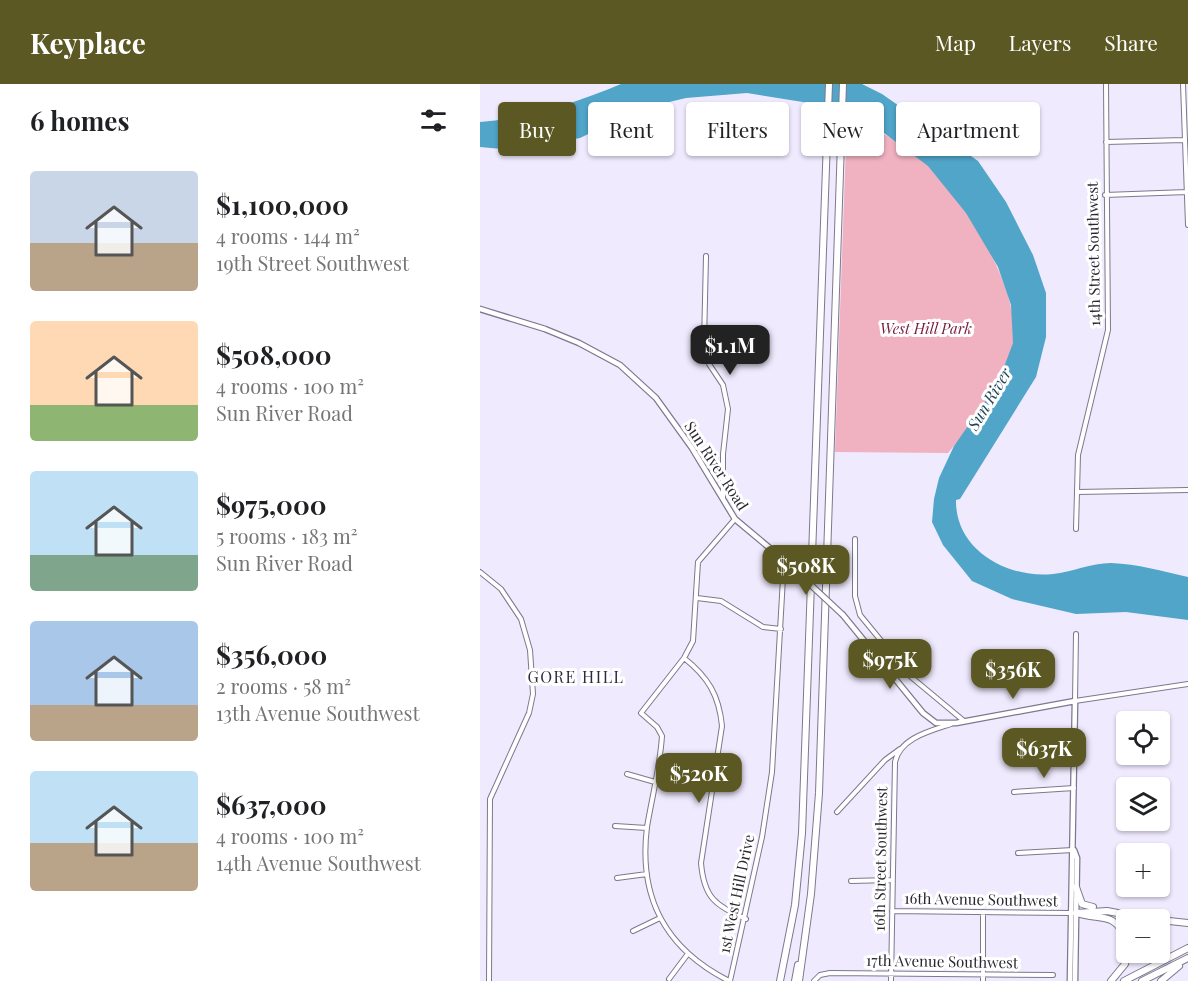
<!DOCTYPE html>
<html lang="en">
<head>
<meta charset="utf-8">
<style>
  body { margin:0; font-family:"Playfair Display",serif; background:#f6f6f6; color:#202124; height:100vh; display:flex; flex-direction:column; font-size:22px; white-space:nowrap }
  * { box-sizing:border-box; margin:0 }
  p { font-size:20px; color:#757577 }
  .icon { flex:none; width:33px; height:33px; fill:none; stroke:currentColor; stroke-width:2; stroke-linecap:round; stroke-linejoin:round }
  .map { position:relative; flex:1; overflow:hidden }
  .details { display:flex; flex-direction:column; background:#fff; width:480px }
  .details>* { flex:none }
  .banner { position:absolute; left:18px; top:18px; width:570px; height:54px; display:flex; gap:12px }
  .buttons { position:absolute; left:636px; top:627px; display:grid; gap:12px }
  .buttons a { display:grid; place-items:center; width:54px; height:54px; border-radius:6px; background:#fff; box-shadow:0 2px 4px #0004; font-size:30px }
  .price { position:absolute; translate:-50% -51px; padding:0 14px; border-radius:12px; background:#5b5824; color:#fff; font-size:20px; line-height:39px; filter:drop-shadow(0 2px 3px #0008) }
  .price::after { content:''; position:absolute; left:50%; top:36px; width:18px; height:14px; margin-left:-9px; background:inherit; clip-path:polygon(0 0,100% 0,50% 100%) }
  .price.on { background:#222; color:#fff }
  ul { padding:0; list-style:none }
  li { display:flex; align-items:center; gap:18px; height:150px; padding:0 30px }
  li span { display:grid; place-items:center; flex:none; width:168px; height:120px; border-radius:6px; color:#555 }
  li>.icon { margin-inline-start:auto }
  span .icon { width:72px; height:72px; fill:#fffc; stroke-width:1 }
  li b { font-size:26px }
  h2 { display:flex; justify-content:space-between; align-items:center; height:72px; padding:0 30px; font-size:26px }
  .chip { padding:0 21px; border-radius:6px; background:#fff; box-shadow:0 2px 4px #0004; font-size:21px; line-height:54px }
  .chip.on { background:#5b5824; color:#fff }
  header { display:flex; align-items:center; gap:36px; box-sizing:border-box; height:84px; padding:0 30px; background:#5b5824; color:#fff }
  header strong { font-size:28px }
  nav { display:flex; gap:33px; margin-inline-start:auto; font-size:21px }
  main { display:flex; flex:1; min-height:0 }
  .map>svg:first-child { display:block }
</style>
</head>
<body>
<header>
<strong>Keyplace</strong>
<nav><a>Map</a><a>Layers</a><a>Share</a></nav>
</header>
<main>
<section class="details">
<h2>6 homes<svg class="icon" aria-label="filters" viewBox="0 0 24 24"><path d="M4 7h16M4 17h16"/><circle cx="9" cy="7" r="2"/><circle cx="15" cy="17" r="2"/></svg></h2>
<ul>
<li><span style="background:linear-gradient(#c9d6e8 60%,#b9a48a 0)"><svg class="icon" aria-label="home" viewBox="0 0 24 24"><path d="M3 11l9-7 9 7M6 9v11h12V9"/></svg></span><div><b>$1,100,000</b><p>4 rooms · 144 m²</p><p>19th Street Southwest</p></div></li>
<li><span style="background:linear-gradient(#ffd9b3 70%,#8fb573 0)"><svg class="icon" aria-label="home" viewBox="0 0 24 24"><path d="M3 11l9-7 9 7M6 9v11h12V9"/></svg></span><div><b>$508,000</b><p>4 rooms · 100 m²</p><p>Sun River Road</p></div></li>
<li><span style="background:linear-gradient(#bfe0f5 70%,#7fa58c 0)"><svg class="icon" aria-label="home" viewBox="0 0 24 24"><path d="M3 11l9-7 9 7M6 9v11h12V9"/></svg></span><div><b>$975,000</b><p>5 rooms · 183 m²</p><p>Sun River Road</p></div></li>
<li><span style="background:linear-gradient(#a9c7e8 70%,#b9a48a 0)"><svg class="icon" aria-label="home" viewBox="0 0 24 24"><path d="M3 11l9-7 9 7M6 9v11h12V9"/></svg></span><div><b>$356,000</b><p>2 rooms · 58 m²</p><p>13th Avenue Southwest</p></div></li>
<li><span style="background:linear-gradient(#bfe0f5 60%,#b9a48a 0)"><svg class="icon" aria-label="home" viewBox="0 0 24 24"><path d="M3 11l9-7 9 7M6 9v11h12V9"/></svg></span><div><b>$637,000</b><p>4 rooms · 100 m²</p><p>14th Avenue Southwest</p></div></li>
</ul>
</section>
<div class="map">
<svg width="708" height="897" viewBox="0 0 708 897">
  <rect width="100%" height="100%" fill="#efeafe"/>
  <path fill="#f0b1c0" d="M367,33C396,45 426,60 449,82C485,118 542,207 533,259C526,299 493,339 468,369L355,368Z"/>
  <path fill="#50a5c9" d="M141,0H382L402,10L498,77L526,118L553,171L566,209V253L556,293L480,415L476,416C475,466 528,495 573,490C592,488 611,479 631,479C658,480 682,487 708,493V536L646,528L596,530L532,515L492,497L463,461L452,438L454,415L459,394L474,362L518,299L533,259L531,221L518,183L486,129L448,82L400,46L329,19L267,9L206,14L160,25L100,54L33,66L0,63V38C50,34 95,19 141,0Z"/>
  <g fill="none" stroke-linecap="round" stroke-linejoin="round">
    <defs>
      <path id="minor" d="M703,0L708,141
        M626,58L704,56
        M625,111L707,108
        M226,172L224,259L229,280L243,301L248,325L243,370V414
        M597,408L708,406
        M596,445L598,371L628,246L626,0
        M375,455V512L380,531L430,592L484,637
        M0,488L21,505L41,535L50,566L53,610L49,629L10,715L9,897
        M217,514L241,517L283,543L301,545
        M596,550L595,617L708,600
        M204,574C228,593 239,611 242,642L221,779C224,814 235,821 266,835
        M147,690L175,698
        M534,708L594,704
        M357,728L405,676L420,665
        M135,742L167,744
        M538,769L593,766
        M137,794L167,790
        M371,797L411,796
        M412,827L590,829
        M503,828V897
        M153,847L180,834
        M189,895L207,871
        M249,897C186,865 158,815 167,743C172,713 180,683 182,652L177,643L161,629L204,574L213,557L218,478L255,435
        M250,897L282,753L292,688L304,476
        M334,897L340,891L350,889L573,891
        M411,897L415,678C420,654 450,647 471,640"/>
      <path id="tertiary" d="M0,225L65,245L99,259L140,281L176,314L212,364L255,435L304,476
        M363,531L443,629L456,639H476L595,617L590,897
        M594,766L597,774L595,897"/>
      <path id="motorway" d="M596,803L602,820L613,823
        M596,829L627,827L675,836
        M597,829C619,837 634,826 646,855
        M680,836L708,839
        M300,897L315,821L322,749L349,0
        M315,897L318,881
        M319,897L331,810L339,709L363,0
        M631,897L645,880L648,868
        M644,897L708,864
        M662,897L708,874
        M681,897L699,882"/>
    </defs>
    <use href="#minor" stroke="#7d788e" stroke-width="6"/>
    <use href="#tertiary" stroke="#7d788e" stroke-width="7"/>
    <use href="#motorway" stroke="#7d788e" stroke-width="8"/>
    <use href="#minor" stroke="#fff" stroke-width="4"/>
    <use href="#tertiary" stroke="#fff" stroke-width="4.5"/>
    <use href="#motorway" stroke="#fff" stroke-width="6"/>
    <defs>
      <path id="tertiary-bridge" d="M304,476L363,531"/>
    </defs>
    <use href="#tertiary-bridge" stroke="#7d788e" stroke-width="7" stroke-linecap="butt"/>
    <use href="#tertiary-bridge" stroke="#fff" stroke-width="4.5"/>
  </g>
  <g text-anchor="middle" stroke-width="6" stroke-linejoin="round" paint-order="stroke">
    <g font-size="15" fill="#28262f" stroke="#fff">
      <text transform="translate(614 170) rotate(-91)" y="5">14th Street Southwest</text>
      <text transform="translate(236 382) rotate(57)" y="5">Sun River Road</text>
      <text transform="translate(401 775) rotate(-89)" y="5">16th Street Southwest</text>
      <text transform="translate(257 810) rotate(-78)" y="5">1st West Hill Drive</text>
      <text transform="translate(501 816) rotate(1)" y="5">16th Avenue Southwest</text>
      <text transform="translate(462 878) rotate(1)" y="5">17th Avenue Southwest</text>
    </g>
    <g font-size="15" font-style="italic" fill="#761b3c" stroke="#fff">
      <text x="446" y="250">West Hill Park</text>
    </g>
    <g font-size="16" font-style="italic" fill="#1f4555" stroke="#fff">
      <text transform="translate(509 315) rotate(-59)" y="6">Sun River</text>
    </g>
    <g font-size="16" letter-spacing="1.5" fill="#2e2a3c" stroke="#fff">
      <text x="96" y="599">GORE HILL</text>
    </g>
  </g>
</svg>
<div class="buttons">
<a><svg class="icon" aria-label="locate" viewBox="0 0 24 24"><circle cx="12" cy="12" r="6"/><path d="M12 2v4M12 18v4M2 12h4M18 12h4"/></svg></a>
<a><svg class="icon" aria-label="layers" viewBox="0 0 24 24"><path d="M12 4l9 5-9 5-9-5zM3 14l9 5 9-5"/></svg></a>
<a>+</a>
<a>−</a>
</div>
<b class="price on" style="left:250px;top:292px">$1.1M</b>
<b class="price" style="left:326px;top:512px">$508K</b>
<b class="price" style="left:410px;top:606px">$975K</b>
<b class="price" style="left:533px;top:616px">$356K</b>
<b class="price" style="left:564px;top:695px">$637K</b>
<b class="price" style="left:219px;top:720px">$520K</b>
<div class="banner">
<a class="chip on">Buy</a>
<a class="chip">Rent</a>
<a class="chip">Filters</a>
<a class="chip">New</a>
<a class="chip">Apartment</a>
</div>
</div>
</main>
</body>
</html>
